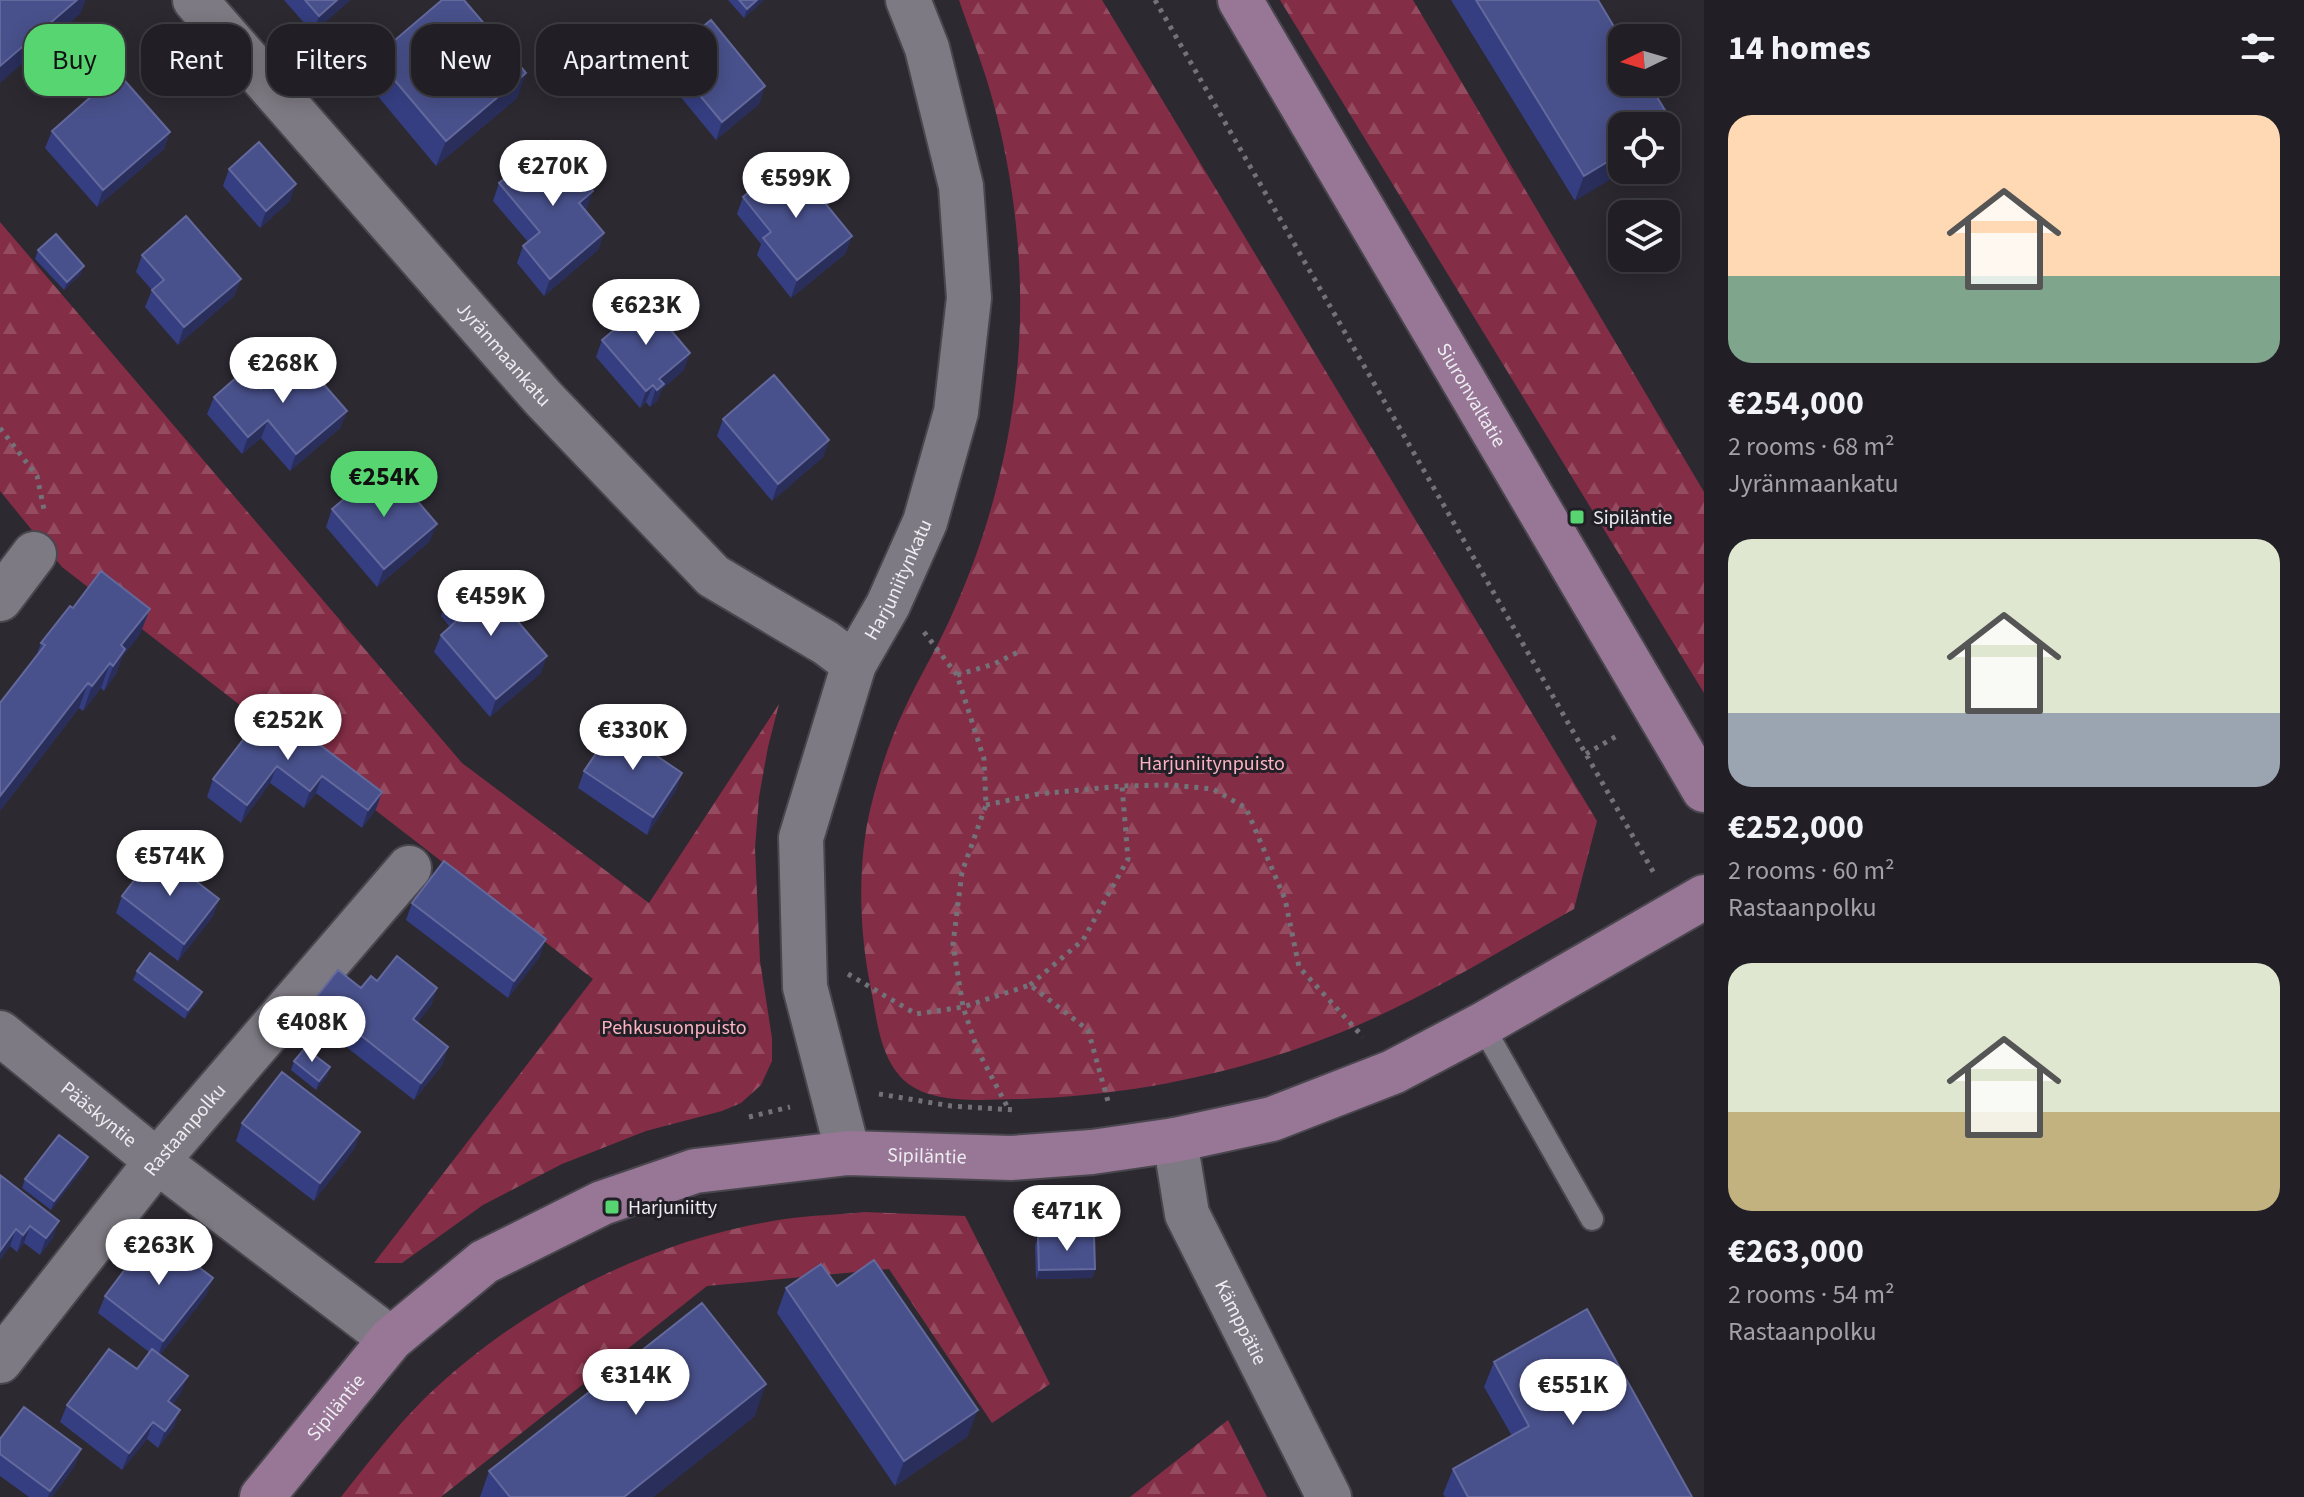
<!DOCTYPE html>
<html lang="en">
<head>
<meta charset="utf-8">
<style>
  body { margin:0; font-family:"Source Sans 3",sans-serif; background:#29272d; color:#f1f3f6; height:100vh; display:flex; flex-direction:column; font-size:30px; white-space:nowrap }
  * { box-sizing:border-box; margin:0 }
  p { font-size:26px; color:#a2a2a7 }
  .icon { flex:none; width:44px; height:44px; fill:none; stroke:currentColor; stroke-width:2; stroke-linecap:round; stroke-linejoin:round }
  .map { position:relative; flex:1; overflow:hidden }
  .panel { display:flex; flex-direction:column; background:#211f25; width:600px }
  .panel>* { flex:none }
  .top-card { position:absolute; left:24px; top:24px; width:760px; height:72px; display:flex; gap:16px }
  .needle { width:52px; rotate:265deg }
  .controls { position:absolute; left:1608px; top:24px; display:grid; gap:16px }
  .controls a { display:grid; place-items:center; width:72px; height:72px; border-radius:16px; background:#211f25; box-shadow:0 4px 20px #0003,0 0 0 2px #3e3d42; font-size:40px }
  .price { position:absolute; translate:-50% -68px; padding:0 18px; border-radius:28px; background:#fff; color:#222; font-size:26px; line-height:52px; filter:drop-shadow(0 2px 4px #0008) }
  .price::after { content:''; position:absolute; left:50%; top:48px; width:24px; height:18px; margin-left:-12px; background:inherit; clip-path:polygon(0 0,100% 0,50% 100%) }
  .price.on { background:#57d570; color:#111 }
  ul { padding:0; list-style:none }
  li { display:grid; align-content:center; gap:16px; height:424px; padding:0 24px }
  li span { display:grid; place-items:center; height:248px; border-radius:24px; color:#555 }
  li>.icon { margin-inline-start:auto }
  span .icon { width:144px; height:144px; fill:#fffc; stroke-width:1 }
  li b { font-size:34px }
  h2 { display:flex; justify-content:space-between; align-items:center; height:96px; padding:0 24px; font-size:34px }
  .chip { padding:0 28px; border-radius:24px; background:#211f25; box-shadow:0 4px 20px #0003,0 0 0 2px #3e3d42; font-size:28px; line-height:72px }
  .chip.on { background:#57d570; color:#111 }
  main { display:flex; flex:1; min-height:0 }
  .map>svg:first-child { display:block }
</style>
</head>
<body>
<main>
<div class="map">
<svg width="1704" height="1497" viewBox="0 0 1704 1497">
  <defs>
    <pattern id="forest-firs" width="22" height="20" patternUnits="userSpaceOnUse" patternTransform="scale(2)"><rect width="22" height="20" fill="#832d46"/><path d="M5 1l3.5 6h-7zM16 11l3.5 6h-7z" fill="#954c61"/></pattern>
  </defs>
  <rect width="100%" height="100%" fill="#2c2931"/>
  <path fill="url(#forest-firs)" d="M959,0H1102L1597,821L1574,909C1505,948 1436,991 1363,1023C1255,1070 1141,1095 1023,1099C988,1099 935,1106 906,1082C880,1060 877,1020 871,989C859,933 857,862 871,806C879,774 890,739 904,710C918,679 936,650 950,619C982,550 1004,474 1014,398C1027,301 1019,199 994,105C985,70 971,35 959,0Z
    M1280,0H1413L1704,492V693Z
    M0,222L462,763L649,903L779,704L768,747L759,797L755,848L760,961L772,1038V1061L761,1085L741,1103L722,1111L646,1131L562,1164L483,1205L402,1263H374L593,979L62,567L0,491Z
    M864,1212L965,1216L1050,1384L992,1423L889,1269L707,1286L441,1497H341C367,1464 394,1429 424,1399C521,1305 651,1239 785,1219C811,1215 838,1215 864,1212Z
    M1228,1420L1267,1497H1130Z"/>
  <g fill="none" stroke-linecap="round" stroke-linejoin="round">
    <defs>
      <path id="lane" d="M1482,1025L1592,1219"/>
      <g id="street">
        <path id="s1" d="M195,0L543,398L713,576L826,643L854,664"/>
        <path d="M0,599L34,554"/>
        <path id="s2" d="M0,1033L157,1161L391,1339"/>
        <path id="s3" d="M1175,1140L1187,1214L1329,1497"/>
        <path id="s4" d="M848,1153L805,987L801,838L854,664L888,605L925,522L956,412L969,298L961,186L927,48L908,0"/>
        <path id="s5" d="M0,1361L157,1161L409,868"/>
      </g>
      <g id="secondary">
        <path id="s6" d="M1240,0L1704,790"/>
        <path id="s7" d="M262,1497L391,1339L484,1262L602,1203L695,1171L848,1153L1011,1158L1092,1152L1175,1140L1272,1119L1393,1072L1482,1025L1704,897"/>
      </g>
    </defs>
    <use href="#lane" stroke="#49464d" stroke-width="26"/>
    <use href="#street" stroke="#49464d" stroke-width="48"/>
    <use href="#secondary" stroke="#49464d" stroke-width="48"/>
    <path stroke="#747279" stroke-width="5" stroke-dasharray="4 6" stroke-linecap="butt" d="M1155,0L1655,875
      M0,428L37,476L45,514
      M924,632L957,675L984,759L986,805L962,872L953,944L963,1007L978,1051L1009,1110
      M957,675L994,664L1022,650
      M1586,754L1620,734
      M986,805L1038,794L1122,786L1171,785L1213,789L1246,808L1285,899L1299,967L1363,1037
      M848,974L916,1014L963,1007L1030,985L1088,1030L1109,1105
      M1030,985L1083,940L1128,859L1122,786
      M879,1094L951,1106L1015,1110
      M749,1117L790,1107"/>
    <use href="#lane" stroke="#7d7a83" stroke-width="22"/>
    <use href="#street" stroke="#7d7a83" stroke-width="44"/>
    <use href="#secondary" stroke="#977696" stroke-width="44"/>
  </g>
  <path fill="#353e80" d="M284,0H350L313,33Z
    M728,0H764L744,18Z
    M1451,0H1598L1622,82L1575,201Z
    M667,56L765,86L759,104L716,140L661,73Z
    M375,57L517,98L436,166L366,82Z
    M52,131L170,132L164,149L97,207L45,148Z
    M229,169L290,201L260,228L223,186Z
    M499,183L587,209L585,210L604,233L598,250L544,296L517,263L523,246L528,242L493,201Z
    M743,197L852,236L845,254L791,298L757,255L761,244L737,214Z
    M38,250L81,274L64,290L35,259Z
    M142,255L241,279L234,296L178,345L145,307L152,290L136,272Z
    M602,340L684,370L662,389L657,401L650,407L646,402L640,408L596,357Z
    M261,389L347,411L340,428L290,471L261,438L242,454L207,414L214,397Z
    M723,419L829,440L823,457L772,501L717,436Z
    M332,509L430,541L377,587L326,527Z
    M447,599L541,673L490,717L434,652L441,635L450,627L441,616Z
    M73,608L140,634L122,657L116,674L104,691L101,688L83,711L79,708L0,811V703L37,654L41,643Z
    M269,706L382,792L376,809L362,828L316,793L304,808L270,783L241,823L207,797L213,779Z
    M584,771L682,773L676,790L647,835L578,788Z
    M122,896L219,899L213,916L178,961L116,913Z
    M412,903L540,956L508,998L406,920Z
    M137,971L202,992L199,1000L185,1019L133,980Z
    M377,981L437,988L431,1005L417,1023L448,1047L442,1065L414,1100L308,1017L315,999L361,988Z
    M294,1061L330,1067L327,1076L316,1090L291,1070Z
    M242,1123L360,1132L354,1149L314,1201L236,1141Z
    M88,1157L85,1166L51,1210L22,1188L25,1179Z
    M0,1175L53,1238L40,1255L24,1243L17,1252L10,1246L0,1260Z
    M1038,1237L1095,1269L1092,1278L1036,1279L1035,1246Z
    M213,1278L206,1295L160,1355L181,1393L172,1405L174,1427L158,1448L147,1439L122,1470L60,1422L67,1405L137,1369L149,1352L98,1313L105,1296Z
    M837,1286L968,1436L895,1486L777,1313L786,1288Z
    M1494,1362L1692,1497H1445L1443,1494L1453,1469L1512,1436L1484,1387Z
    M755,1416L653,1497H480L489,1471Z
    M0,1439L81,1449L74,1467L52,1497H29L0,1476Z"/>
  <path fill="#292e5b" d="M77,0H86L80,14L0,83V66Z
    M337,0H350L313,33L319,16Z
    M757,0H764L744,18L747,9Z
    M526,73L517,98L436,166L446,141Z
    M765,86L759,104L716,140L722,122Z
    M1672,122L1666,139V126Z
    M170,132L164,149L97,207L103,190Z
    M1622,153V170H1626L1575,201L1584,176Z
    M296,184L290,201L260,228L266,211Z
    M593,191L587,209L573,220L579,203Z
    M604,233L598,250L544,296L550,279Z
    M852,236L845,254L791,298L797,280Z
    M84,266L81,274L64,290L67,282Z
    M241,279L234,296L178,345L184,327Z
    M690,353L684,370L662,389L657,401L650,407L659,379Z
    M653,385L646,402L640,408L646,391Z
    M347,411L340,428L290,471L296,454Z
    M268,420L261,438L242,454L248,437Z
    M829,440L823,457L772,501L778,484Z
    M437,524L430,541L377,587L384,569Z
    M150,609L140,634L122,657L116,674L104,691L121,645Z
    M547,656L541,673L490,717L496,699Z
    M110,663L101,688L83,711L92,686Z
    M88,683L79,708L0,811V796Z
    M277,766L270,783L241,823L247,805Z
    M682,773L676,790L647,835L653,817Z
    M322,776L316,793L304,808L310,791Z
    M382,792L376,809L362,828L368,810Z
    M219,899L213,916L178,961L184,944Z
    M546,939L540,956L508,998L514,981Z
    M437,988L431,1005L407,1037L413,1019Z
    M202,992L199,1000L185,1019L188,1010Z
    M448,1047L442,1065L414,1100L421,1083Z
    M330,1067L327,1076L316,1090L319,1081Z
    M360,1132L354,1149L314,1201L320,1183Z
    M88,1157L85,1166L51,1210L54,1201Z
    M59,1221L53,1238L40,1255L46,1238Z
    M30,1226L24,1243L17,1252L23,1235Z
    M16,1229L10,1246L0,1260V1251Z
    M1095,1269L1092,1278L1036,1279L1039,1270Z
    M213,1278L206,1295L157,1359L163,1341Z
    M188,1376L181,1393L162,1418L168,1401Z
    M766,1384L755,1416L653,1497H624Z
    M180,1410L174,1427L158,1448L165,1431Z
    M978,1410L968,1436L895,1486L904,1461Z
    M153,1422L147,1439L122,1470L129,1453Z
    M81,1449L74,1467L52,1497H48L50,1491Z"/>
  <path fill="#49518c" stroke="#63699c" stroke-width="2" d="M0,0H77L0,66Z
    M305,0H337L319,16Z
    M442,0H464L526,73L446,141L375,57Z
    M739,0H757L747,9Z
    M1476,0H1598L1622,40V82H1648L1672,122L1666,126H1622V153L1584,176Z
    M711,20L765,86L722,122L667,56Z
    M118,73L170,132L103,190L52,131Z
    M551,141L593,191L579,203L604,233L550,279L523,246L540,232L499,183Z
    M259,142L296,184L266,211L229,169Z
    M789,159L852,236L797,280L763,238L771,232L743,197Z
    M186,216L241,279L184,327L152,290L164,280L142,255Z
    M56,234L84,266L67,282L38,250Z
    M647,302L690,353L659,379L664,384L657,390L653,385L646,391L602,340Z
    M299,356L347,411L296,454L268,420L248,437L214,397L245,370L261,389Z
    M774,375L829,440L778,484L723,419Z
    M375,473L392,492L402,483L437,524L384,569L332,509Z
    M101,571L150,609L121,645L125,649L113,666L110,663L92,686L88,683L0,796V703L45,645L41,643L70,606L73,608Z
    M477,573L547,656L496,699L441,635L462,616L447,599Z
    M269,706L382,792L368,810L322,776L310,791L277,766L247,805L213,779Z
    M614,727L682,773L653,817L584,771Z
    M157,851L219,899L184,944L122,896Z
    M444,861L546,939L514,981L412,903Z
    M150,953L202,992L188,1010L137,971Z
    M397,956L437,988L413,1019L448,1047L421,1083L315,999L338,970L361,988L371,976L377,981Z
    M305,1048L330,1067L319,1081L294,1061Z
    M282,1072L360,1132L320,1183L242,1123Z
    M59,1135L88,1157L54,1201L25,1179Z
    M0,1175L59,1221L46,1238L30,1226L23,1235L16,1229L0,1251Z
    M153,1232L213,1278L163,1341L105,1296Z
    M1094,1235L1095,1269L1039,1270L1038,1237Z
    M874,1260L978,1410L904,1461L786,1288L821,1264L837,1286Z
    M702,1303L766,1384L624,1497H510L489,1471Z
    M1587,1309L1692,1497H1468L1453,1469L1529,1426L1494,1362Z
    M109,1349L137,1369L152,1349L188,1376L168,1401L180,1410L165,1431L153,1422L129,1453L67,1405Z
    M24,1407L81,1449L50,1491L0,1454V1439Z"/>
  <g fill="#57d570" stroke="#222027" stroke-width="3">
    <rect x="1569" y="509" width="16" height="16" rx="4"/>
    <rect x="604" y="1199" width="16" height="16" rx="4"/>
  </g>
  <g text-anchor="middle" stroke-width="6" stroke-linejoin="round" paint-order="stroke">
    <g font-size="20" fill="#eeecf1" stroke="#222027">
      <text dy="7" stroke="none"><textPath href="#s1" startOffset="470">Jyränmaankatu</textPath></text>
      <text dy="7" stroke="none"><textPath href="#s6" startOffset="458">Siuronvaltatie</textPath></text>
      <text dy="7" stroke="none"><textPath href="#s4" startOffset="598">Harjuniitynkatu</textPath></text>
      <text dy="7" stroke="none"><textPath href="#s2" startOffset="128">Pääskyntie</textPath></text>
      <text dy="7" stroke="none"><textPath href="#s5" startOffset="296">Rastaanpolku</textPath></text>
      <text dy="7" stroke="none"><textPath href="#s7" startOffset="788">Sipiläntie</textPath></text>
      <text dy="7" stroke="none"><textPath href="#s3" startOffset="196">Kämppätie</textPath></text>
      <text dy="7" stroke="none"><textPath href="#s7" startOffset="116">Sipiläntie</textPath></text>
    </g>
    <g font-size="20" fill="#eeecf1" stroke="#222027" text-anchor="start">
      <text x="1593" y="524">Sipiläntie</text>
      <text x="628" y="1214">Harjuniitty</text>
    </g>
    <g font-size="20" fill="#fdb2c1" stroke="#222027">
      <text x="1212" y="770">Harjuniitynpuisto</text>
      <text x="674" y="1034">Pehkusuonpuisto</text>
    </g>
  </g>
</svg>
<div class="controls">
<a><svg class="needle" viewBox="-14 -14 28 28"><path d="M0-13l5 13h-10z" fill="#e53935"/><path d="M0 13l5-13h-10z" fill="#a2a2a7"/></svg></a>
<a><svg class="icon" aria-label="locate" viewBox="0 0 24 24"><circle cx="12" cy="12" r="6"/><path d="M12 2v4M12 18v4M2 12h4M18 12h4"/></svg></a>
<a><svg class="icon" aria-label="layers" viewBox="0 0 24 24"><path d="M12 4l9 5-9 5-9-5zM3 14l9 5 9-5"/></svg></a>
</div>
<b class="price" style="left:553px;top:208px">€270K</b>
<b class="price" style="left:796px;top:220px">€599K</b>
<b class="price" style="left:646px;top:347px">€623K</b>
<b class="price" style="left:283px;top:405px">€268K</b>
<b class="price on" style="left:384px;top:519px">€254K</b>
<b class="price" style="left:491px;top:638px">€459K</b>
<b class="price" style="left:288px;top:762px">€252K</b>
<b class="price" style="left:633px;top:772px">€330K</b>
<b class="price" style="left:170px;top:898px">€574K</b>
<b class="price" style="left:312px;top:1064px">€408K</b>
<b class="price" style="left:1067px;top:1253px">€471K</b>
<b class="price" style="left:159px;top:1287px">€263K</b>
<b class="price" style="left:636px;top:1417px">€314K</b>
<b class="price" style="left:1573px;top:1427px">€551K</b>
<div class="top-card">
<a class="chip on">Buy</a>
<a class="chip">Rent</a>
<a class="chip">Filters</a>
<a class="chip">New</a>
<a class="chip">Apartment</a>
</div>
</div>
<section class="panel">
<h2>14 homes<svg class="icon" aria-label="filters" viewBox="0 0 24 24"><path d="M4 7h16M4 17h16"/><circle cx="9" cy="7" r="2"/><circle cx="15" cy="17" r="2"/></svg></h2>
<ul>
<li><span style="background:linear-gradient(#ffd9b3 65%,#7fa58c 0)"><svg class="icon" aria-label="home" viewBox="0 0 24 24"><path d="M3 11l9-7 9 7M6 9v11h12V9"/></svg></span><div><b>€254,000</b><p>2 rooms · 68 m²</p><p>Jyränmaankatu</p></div></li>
<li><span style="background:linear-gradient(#dfe7d0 70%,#9aa5b1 0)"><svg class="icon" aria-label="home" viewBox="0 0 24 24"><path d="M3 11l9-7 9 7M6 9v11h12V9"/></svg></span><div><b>€252,000</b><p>2 rooms · 60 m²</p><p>Rastaanpolku</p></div></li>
<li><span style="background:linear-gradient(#dfe7d0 60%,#c2b280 0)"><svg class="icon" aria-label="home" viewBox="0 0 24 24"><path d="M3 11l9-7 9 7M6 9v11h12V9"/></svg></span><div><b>€263,000</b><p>2 rooms · 54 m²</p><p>Rastaanpolku</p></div></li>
</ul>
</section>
</main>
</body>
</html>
